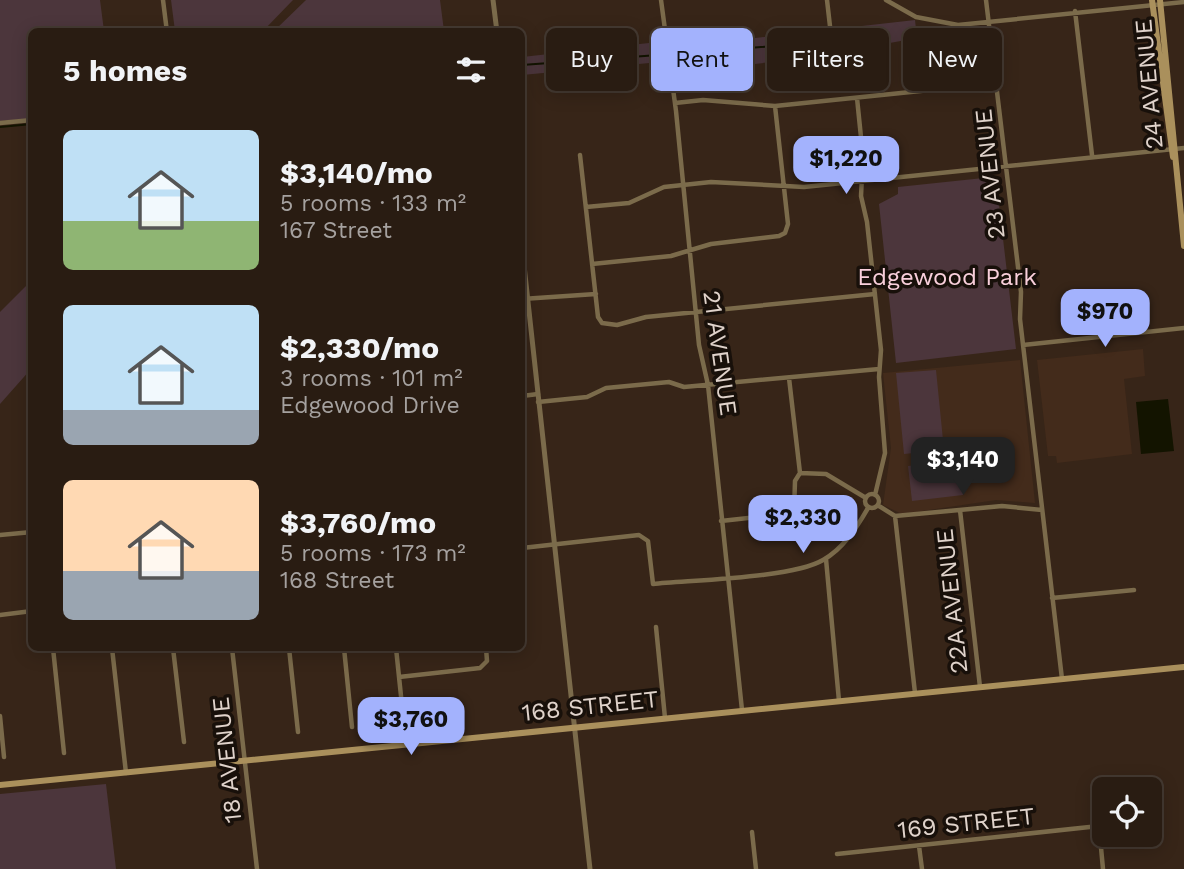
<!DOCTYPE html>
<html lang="en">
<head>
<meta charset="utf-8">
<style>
  body { margin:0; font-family:"Work Sans",sans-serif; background:#31251b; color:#f1f3f6; height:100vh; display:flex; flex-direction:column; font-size:26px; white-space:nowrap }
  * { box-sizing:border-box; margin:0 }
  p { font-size:23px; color:#a5a19f }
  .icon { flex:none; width:38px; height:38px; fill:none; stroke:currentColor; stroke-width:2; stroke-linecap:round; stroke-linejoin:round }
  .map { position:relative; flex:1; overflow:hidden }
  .details { position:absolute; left:28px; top:28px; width:497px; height:623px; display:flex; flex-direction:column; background:#291c12; border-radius:10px; box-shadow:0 4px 18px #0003,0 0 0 2px #453a32 }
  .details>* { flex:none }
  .guide { position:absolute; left:546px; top:28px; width:532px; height:63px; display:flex; gap:14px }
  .fabs { position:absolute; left:1092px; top:777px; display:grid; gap:14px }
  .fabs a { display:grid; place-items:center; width:70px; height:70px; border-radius:10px; background:#291c12; box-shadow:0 4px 18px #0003,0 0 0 2px #453a32; font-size:35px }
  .price { position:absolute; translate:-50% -60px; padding:0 16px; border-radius:14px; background:#a3b2fd; color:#111; font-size:23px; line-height:46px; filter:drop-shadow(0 2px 4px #0008) }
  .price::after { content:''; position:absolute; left:50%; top:42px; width:21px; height:16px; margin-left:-10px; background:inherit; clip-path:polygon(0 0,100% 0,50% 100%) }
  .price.selected { background:#222; color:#fff }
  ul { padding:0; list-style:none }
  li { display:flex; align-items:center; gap:21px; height:175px; padding:0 35px }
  li span { display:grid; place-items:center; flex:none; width:196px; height:140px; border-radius:10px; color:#555 }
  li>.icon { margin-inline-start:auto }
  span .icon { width:84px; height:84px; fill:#fffc; stroke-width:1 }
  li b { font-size:30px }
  h2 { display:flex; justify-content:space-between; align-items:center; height:84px; padding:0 35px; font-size:30px }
  .pill { padding:0 24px; border-radius:10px; background:#291c12; box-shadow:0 4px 18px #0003,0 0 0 2px #453a32; font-size:24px; line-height:63px }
  .pill.selected { background:#a3b2fd; color:#111 }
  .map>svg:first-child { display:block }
</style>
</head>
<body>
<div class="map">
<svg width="1184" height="869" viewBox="0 0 1184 869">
  <rect width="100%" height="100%" fill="#372518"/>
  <path fill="#432b1b" d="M1143,349L1145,376L1124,379L1132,454L1057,463L1056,456H1048L1037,360Z
    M1020,360L1035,503L996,500L902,514L883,505L891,448L883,373Z"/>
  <path fill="#4c363c" d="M0,0H100L104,31L32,32L31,119L0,121Z
    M171,0H293L262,32L175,31Z
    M306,0H440L444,31H274Z
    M915,20L917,38L808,58L682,72L681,63L676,61L674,40L745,32L746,39Z
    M658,42L660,62L522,75V57Z
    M993,177L996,179L1016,349L896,363L879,204L898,194V187Z
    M31,281V369L0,404V312Z
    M936,370L944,450L904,454L896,373Z
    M959,460L963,495L912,501L908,466Z
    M106,784L116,869H0V794Z"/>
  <path fill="#131400" d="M1168,399L1174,451L1141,454L1136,402Z"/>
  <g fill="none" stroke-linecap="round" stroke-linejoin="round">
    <path stroke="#131400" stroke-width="2" d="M675,54L873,38
      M522,65L658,55
      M0,127L32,124"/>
    <path stroke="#7b6b4b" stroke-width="4.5" d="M163,0L167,32
      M661,0L676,111L699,345L708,385L742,710
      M827,0L831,35
      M886,0L916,17L958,25L1184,2
      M986,0L1021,292L1020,319L1062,679
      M1075,11L1092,155
      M857,98L863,157L861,196L867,222L881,350L879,377L885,453L875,495
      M675,103L703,100L775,106L998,83
      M0,123L32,120
      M580,155L598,317L602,323L617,325L646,317L875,294
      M586,207L629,203L664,187L711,182L804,187L1184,148
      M592,264L671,256L711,244L779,236L785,233L788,224L775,106
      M522,299L596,294
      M1023,345L1184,328
      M789,378L800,473
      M522,396L538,394
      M538,402L587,397L606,388L669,382L684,387L879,369
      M865 501a7 7 0 1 1 14 0a7 7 0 1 1-14 0Z
      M879,506L895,516L1002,506L1042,510
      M960,510L980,687
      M895,516L915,693
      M721,521L794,513L795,481L800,473L826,474L866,498
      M0,535L32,532
      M522,548L639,535L648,541L653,584C692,580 793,578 823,560C843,549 857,527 868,508
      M826,559L839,701
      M1052,598L1134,590
      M0,615L32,611
      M656,627L665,718
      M53,648L64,753
      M112,648L126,773
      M173,648L184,742
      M232,648L257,869
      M289,648L298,732
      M344,648L352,727
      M396,648L406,744
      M399,677L480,668L487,661L486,648
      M0,716L4,757
      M752,832L756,869
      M919,846L922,869
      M837,854L1099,826L1103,869"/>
    <path stroke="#7b6b4b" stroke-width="5" d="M493,0L497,32
      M522,247L590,869"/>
    <path stroke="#aa905c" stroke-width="6" d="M1152,0L1173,157
      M1160,0L1184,246
      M0,785L1184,667"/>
  </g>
  <g text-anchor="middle" stroke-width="7" stroke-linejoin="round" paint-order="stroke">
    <g font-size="24" fill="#e0d3cb" stroke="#18100a">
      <text transform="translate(1149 84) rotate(-95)" y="8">24 AVENUE</text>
      <text transform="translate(990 174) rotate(-96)" y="8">23 AVENUE</text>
      <text transform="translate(720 353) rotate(82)" y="8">21 AVENUE</text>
      <text transform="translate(952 601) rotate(-96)" y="8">22A AVENUE</text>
      <text transform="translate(590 706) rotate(-6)" y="8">168 STREET</text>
      <text transform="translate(227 760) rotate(-96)" y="8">18 AVENUE</text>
      <text transform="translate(966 823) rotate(-6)" y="8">169 STREET</text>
    </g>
    <g font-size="24" fill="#f9cfdb" stroke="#18100a">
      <text x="947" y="285">Edgewood Park</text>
    </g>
  </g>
</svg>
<div class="fabs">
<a><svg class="icon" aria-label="locate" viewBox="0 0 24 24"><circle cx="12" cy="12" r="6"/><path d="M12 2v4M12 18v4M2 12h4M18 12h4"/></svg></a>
</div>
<b class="price" style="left:846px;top:196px">$1,220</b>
<b class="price" style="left:1105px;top:349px">$970</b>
<b class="price selected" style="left:963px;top:497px">$3,140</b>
<b class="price" style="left:803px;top:555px">$2,330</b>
<b class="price" style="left:411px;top:757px">$3,760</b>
<div class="guide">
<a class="pill">Buy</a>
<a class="pill selected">Rent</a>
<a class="pill">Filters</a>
<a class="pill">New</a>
</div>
<section class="details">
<h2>5 homes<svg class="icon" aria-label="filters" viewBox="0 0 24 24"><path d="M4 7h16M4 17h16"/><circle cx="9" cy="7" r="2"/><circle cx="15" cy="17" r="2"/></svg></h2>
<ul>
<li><span style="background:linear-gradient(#bfe0f5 65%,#8fb573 0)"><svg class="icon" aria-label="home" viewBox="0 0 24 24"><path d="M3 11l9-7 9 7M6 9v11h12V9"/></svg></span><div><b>$3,140/mo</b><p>5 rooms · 133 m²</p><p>167 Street</p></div></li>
<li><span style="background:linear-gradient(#bfe0f5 75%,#9aa5b1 0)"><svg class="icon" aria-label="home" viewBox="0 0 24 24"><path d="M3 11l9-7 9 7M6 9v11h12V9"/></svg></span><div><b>$2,330/mo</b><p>3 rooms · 101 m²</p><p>Edgewood Drive</p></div></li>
<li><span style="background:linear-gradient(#ffd9b3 65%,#9aa5b1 0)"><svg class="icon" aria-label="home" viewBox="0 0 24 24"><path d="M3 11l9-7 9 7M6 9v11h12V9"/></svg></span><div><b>$3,760/mo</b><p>5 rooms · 173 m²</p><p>168 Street</p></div></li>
</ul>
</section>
</div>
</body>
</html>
